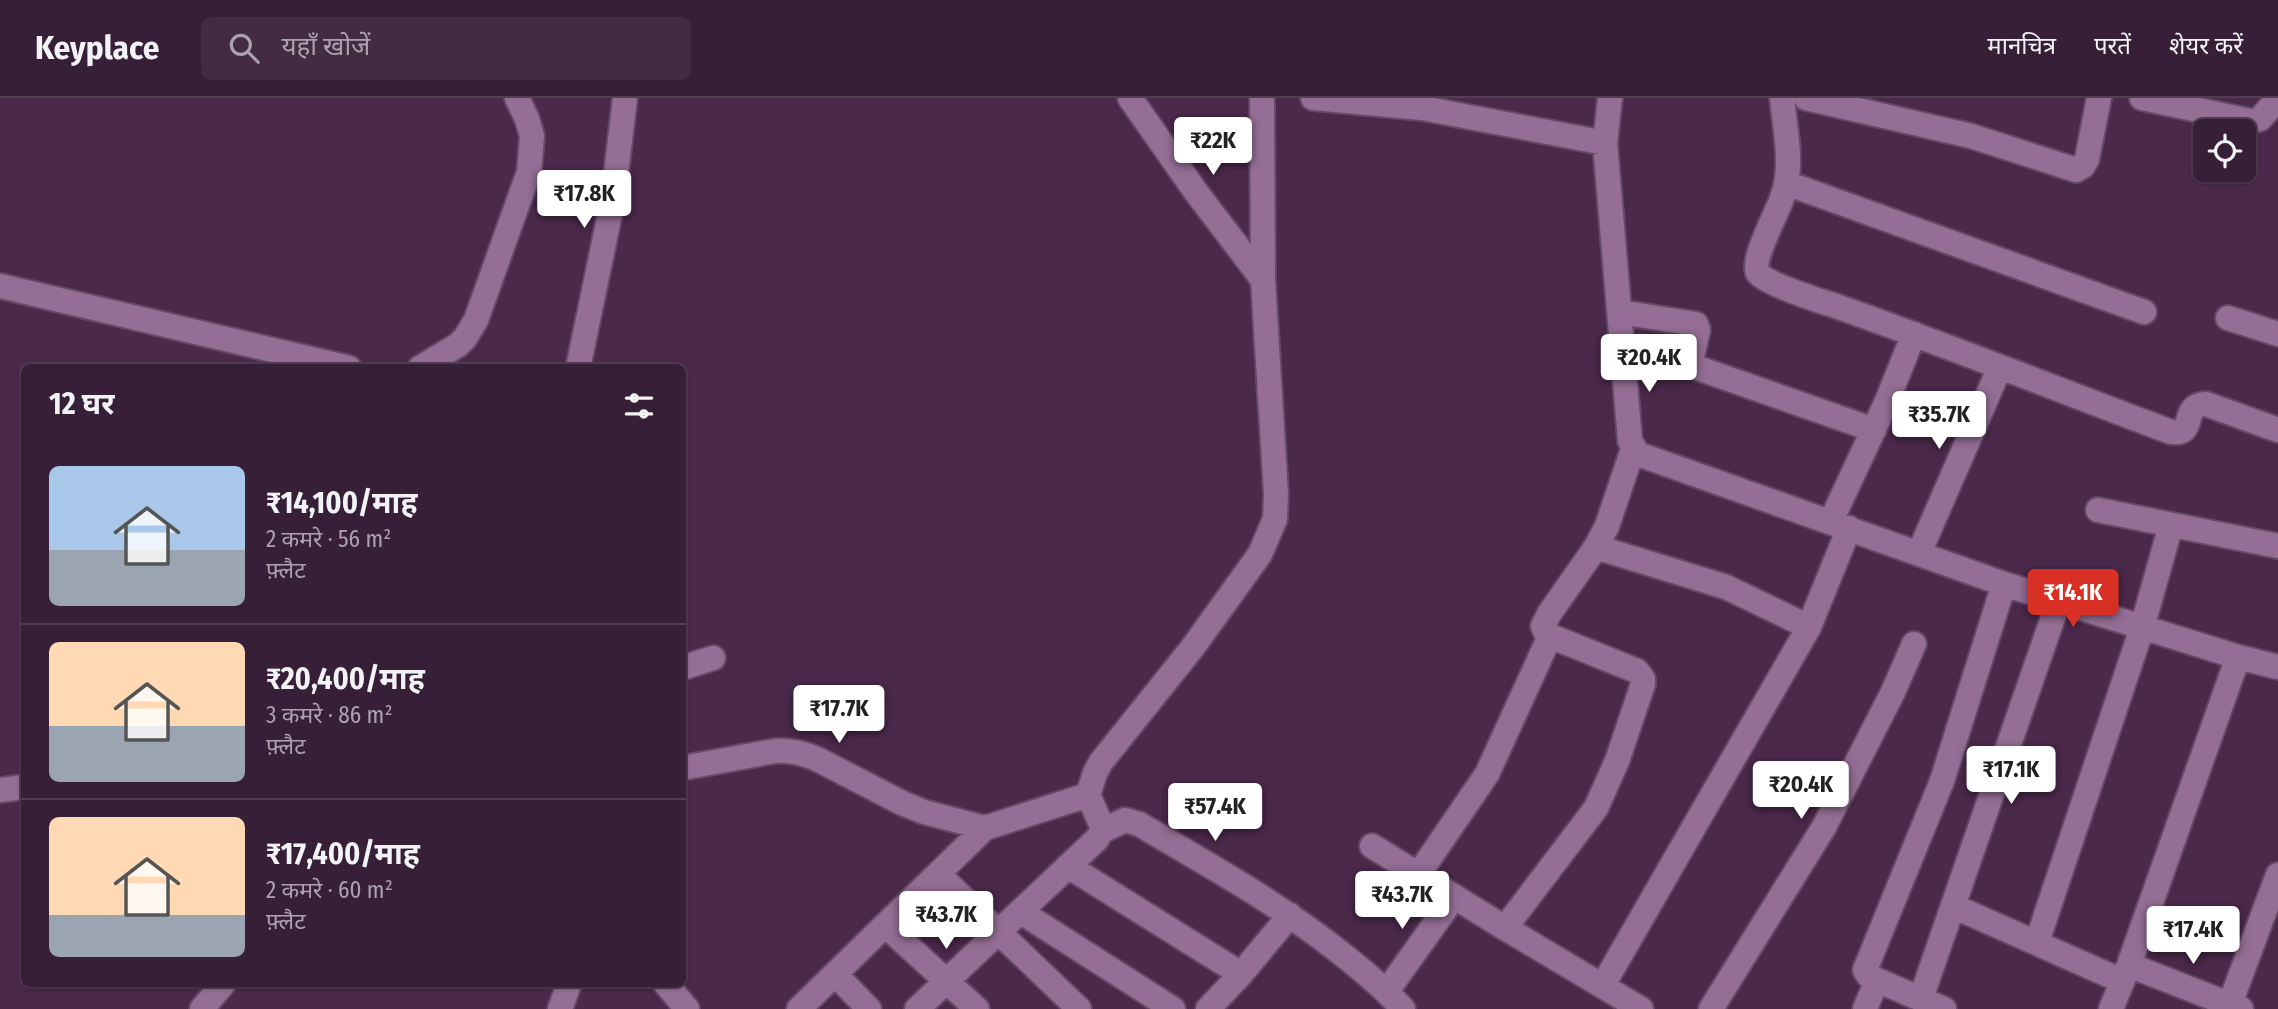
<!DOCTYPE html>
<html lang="hi">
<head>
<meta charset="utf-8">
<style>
  body { margin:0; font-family:"Fira Sans Condensed","Noto Sans Devanagari",sans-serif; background:#432c43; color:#f1f3f6; height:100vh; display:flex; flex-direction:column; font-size:26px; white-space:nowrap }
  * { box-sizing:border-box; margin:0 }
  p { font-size:23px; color:#aba2ae }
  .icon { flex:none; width:38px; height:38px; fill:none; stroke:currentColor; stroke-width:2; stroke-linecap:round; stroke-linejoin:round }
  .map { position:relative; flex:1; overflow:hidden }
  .panel { position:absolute; left:21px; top:266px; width:665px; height:623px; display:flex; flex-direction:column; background:#381f38; border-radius:10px; box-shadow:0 2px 5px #0004,0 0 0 2px #523d53 }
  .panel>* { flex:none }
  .tools { position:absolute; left:2193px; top:21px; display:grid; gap:14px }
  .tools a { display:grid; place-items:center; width:63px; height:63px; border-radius:10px; background:#381f38; box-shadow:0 2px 5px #0004,0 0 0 2px #523d53; font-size:35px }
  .price { position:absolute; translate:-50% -60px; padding:0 16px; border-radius:7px; background:#fff; color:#222; font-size:23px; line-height:46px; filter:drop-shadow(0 2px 4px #0008) }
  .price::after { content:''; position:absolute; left:50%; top:42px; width:21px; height:16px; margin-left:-10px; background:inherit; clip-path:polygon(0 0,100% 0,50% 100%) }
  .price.active { background:#d93025; color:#fff }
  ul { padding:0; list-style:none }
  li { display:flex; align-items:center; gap:21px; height:175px; padding:0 28px }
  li+li { border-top:2px solid #523d53 }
  li span { display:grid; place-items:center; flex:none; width:196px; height:140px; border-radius:10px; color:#555 }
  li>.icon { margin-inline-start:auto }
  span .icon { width:84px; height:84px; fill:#fffc; stroke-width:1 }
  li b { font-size:30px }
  h2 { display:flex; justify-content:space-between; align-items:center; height:84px; padding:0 28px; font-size:30px }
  header { display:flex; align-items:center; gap:42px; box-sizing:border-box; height:98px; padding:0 35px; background:#381f38; border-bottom:2px solid #523d53 }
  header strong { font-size:33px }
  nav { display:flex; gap:38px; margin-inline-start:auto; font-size:24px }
  .search { width:490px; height:63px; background:#432c43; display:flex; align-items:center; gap:18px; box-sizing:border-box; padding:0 24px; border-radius:10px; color:#aba2ae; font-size:26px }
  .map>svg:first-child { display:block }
</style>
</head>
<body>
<header>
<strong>Keyplace</strong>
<div class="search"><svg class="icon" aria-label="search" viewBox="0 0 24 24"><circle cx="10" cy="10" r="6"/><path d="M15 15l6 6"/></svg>यहाँ खोजें</div>
<nav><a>मानचित्र</a><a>परतें</a><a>शेयर करें</a></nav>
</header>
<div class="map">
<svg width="2278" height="911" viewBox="0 0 2278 911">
  <rect width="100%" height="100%" fill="#4b294b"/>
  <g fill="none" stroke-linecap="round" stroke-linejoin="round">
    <defs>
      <path id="minor" d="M1130,0L1196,94L1263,182
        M1313,0L1422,10L1605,45
        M1610,0L1605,45L1630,343L1638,356L2004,486L2238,559L2278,569
        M1782,0C1785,32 1794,69 1782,100C1777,115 1751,162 1758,175C1763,185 1823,204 1836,208C1949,248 2059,292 2171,334C2198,338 2179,307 2206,306L2278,332
        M1806,0L1971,38L2076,72L2083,68L2087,61L2099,0
        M2142,0L2250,23L2260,21L2276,3
        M1786,85L2144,214
        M0,188L349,270
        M1619,214L1696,226L1698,232L1691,263L1695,269L1874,332
        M2228,220L2278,236
        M420,270L458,247L465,240L476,222L529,74L532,38L527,21L517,0
        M578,270L613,101L625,0
        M2098,412L2278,448
        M1831,423L1887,303L1914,236
        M1596,449L1726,489L1809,529
        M1919,455L2000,269
        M682,570L713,560
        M682,670L775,653C791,652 804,655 819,662L902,705L924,714L985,730
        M0,692L24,689
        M1102,733L1125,722L1139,726C1210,768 1283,808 1347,860C1367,876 1386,892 1403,911
        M1372,748L1505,830L1641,911
        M1068,768L1241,876
        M938,776L1079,911
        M1418,777L1487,676L1550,538
        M1953,808L2122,883
        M1021,814L1173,911
        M885,827L977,911
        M1505,830L1596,710L1617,663L1643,586V581L1637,573L1550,538L1546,535L1543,528L1549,516L1596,449L1607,428L1633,351
        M2037,844L2142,530L2171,427
        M2129,867L2241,911
        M835,876L869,911
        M666,886L687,911
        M1603,887L1809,529L1849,430
        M1387,893L1454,799
        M1921,900L2059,502
        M202,911L223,886
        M560,911L569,886
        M799,911L985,730L1088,697
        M917,911L1097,741L1102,733V728L1088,697L1095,675L1101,664L1193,549L1260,456L1275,421L1276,396L1263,182L1262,0
        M1208,911L1241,876L1290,817
        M1711,911L1824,729L1893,594L1914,546
        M1865,911L1877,882
        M1944,911L1877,882L1868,877L1865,872L1942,683L2004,486
        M2111,911L2129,867L2238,559
        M2228,911L2278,777"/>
    </defs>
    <use href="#minor" stroke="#654866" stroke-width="28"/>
    <use href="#minor" stroke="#946e94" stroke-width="24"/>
  </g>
</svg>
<div class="tools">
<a><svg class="icon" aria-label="locate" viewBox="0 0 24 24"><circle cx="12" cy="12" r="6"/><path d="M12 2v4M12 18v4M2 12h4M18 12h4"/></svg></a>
</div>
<b class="price" style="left:1213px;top:79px">₹22K</b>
<b class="price" style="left:584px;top:132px">₹17.8K</b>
<b class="price" style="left:1649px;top:296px">₹20.4K</b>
<b class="price" style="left:1939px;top:353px">₹35.7K</b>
<b class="price active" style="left:2073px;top:531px">₹14.1K</b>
<b class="price" style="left:839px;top:647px">₹17.7K</b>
<b class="price" style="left:2011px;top:708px">₹17.1K</b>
<b class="price" style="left:1801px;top:723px">₹20.4K</b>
<b class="price" style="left:1215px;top:745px">₹57.4K</b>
<b class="price" style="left:1402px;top:833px">₹43.7K</b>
<b class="price" style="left:946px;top:853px">₹43.7K</b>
<b class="price" style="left:2193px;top:868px">₹17.4K</b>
<section class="panel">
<h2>12 घर<svg class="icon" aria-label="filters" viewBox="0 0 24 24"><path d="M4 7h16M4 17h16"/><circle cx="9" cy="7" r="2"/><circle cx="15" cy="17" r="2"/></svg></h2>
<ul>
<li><span style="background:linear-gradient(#a9c7e8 60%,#9aa5b1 0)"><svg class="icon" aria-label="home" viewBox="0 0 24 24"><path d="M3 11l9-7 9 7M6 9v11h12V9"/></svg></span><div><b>₹14,100/माह</b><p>2 कमरे · 56 m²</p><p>फ़्लैट</p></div></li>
<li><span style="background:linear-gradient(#ffd9b3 60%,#9aa5b1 0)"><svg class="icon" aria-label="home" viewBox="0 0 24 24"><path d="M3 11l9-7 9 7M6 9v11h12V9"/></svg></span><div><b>₹20,400/माह</b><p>3 कमरे · 86 m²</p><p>फ़्लैट</p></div></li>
<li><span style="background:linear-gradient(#ffd9b3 70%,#9aa5b1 0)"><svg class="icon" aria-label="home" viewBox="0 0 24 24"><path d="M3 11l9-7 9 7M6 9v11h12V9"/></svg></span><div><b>₹17,400/माह</b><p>2 कमरे · 60 m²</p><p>फ़्लैट</p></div></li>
</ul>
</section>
</div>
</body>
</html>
